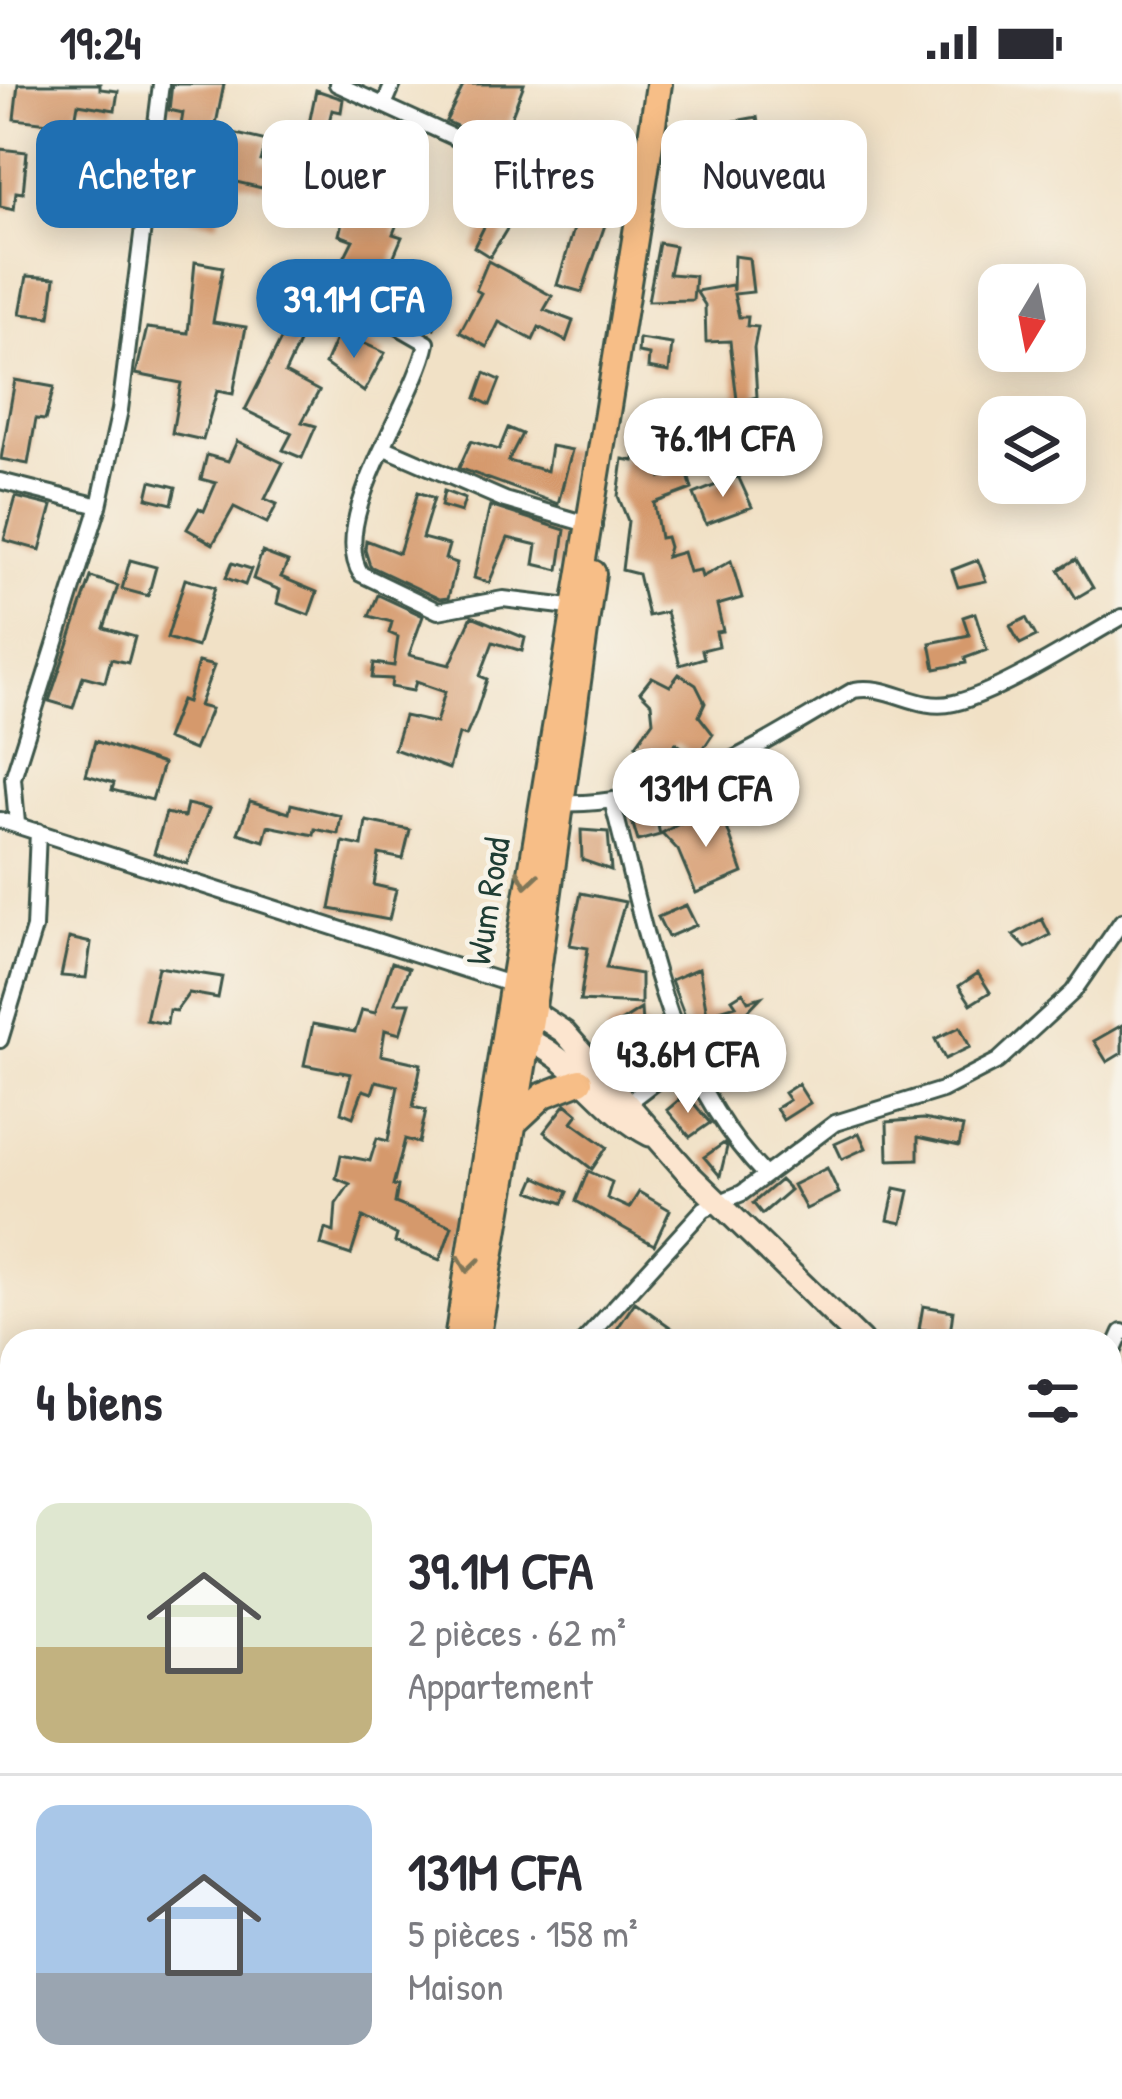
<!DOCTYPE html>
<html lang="fr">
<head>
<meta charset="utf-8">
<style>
  body { margin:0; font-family:"Patrick Hand",sans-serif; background:#f7f7f7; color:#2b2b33; height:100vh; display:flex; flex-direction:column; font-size:45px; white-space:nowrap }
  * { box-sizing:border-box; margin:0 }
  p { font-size:39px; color:#7c7c81 }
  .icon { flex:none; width:66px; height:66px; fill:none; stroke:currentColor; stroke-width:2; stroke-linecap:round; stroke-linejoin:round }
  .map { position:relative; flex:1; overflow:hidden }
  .side { position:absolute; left:0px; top:1245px; width:1122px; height:771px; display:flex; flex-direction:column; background:#fff; border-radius:36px 36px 0 0; box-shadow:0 6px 30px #0003 }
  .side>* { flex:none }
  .hud { position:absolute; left:36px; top:36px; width:1050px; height:108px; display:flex; gap:24px }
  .needle { width:78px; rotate:190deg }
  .buttons { position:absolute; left:978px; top:180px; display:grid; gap:24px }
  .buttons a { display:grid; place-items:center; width:108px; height:108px; border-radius:24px; background:#fff; box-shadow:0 6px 30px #0003; font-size:60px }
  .price { position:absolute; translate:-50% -102px; padding:0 27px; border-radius:42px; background:#fff; color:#222; font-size:39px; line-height:78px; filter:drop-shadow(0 3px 6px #0008) }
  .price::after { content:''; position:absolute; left:50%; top:72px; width:36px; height:27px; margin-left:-18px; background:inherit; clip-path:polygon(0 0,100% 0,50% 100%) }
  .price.selected { background:#1f6fb2; color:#fff }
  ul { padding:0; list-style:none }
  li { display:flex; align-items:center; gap:36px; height:300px; padding:0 36px }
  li+li { border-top:3px solid #e1e1e2 }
  li span { display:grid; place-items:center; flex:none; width:336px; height:240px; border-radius:24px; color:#555 }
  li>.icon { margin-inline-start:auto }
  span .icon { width:144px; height:144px; fill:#fffc; stroke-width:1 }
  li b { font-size:51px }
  h2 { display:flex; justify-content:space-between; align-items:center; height:144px; padding:0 36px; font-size:51px }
  .pill { padding:0 42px; border-radius:24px; background:#fff; box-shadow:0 6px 30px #0003; font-size:42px; line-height:108px }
  .pill.selected { background:#1f6fb2; color:#fff }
  .status { display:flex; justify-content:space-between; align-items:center; height:84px; padding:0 60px; background:#fff; direction:ltr }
  .status svg { height:33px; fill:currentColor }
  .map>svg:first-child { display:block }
</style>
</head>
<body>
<div class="status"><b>19:24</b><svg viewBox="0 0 49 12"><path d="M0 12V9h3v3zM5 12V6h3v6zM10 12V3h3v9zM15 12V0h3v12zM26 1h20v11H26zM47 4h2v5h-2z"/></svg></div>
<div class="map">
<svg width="1122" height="2015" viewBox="0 0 1122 2015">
  <rect width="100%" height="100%" fill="#f7f3e8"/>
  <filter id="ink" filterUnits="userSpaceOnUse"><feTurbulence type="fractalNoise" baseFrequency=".00833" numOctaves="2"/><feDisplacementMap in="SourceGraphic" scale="24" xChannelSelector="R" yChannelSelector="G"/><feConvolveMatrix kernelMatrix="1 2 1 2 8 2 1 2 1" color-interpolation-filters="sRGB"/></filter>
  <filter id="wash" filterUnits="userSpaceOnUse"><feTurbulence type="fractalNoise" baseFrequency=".004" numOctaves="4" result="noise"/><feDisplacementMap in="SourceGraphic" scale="48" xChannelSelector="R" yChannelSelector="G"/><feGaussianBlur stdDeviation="2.7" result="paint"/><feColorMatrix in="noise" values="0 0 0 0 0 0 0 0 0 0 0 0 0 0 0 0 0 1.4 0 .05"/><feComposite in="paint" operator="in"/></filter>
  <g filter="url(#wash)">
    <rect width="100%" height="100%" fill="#f1e1c6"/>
    <path fill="#64ac74" stroke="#427454" stroke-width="3" d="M1110,1746L1122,1766V1931L1110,1907Z"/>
    <g id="blocks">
      <path fill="#d5996c" d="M18,0H100V5L118,7L115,26L78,20L71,59L97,65L96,79L70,75L66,128L46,125L50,39L14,35Z
        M172,0H224L215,45L267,57L261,77L271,80L262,104L232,97L217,139L156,131L160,96L172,97L183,29L169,26Z
        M464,0H524L500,62L446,37Z
        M316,6L343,15L341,28L332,26L326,50L308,45Z
        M757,33L761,56L776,54V71L740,75L735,37Z
        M404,43L418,49L408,70L422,75L393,150L402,153L387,188L358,177L345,203L361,214L340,245L316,230L353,156L339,151L347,118L366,80L381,91L384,80L389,81Z
        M588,56L614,61L603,109L582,99Z
        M0,65L27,68L23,109L16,108L14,126L0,123Z
        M494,84L533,102L490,173L474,163L505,101L490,93Z
        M580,123L607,135L582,208L557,201L574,145L569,143Z
        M659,159L675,162L669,190L695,192L693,216L648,217Z
        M734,172L749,174L753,208L734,210L739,233H748L747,242L758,243L754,264L757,313L745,316H737L730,257L706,258L705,221L696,207L732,201L733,207Z
        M488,177L552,212L544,226L573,237L566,257L539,243L533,256L499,238L487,263L460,248L481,209L476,206Z
        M195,178L223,183L213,238L246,243L233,310L217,307L203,356L172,349L181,299L136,290L147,244L188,249Z
        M27,192L55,194L50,233L20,230Z
        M425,211L445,222L434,244L413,231Z
        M296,226L311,233L285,289L319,307L302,338L316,342L302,374L283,366L292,349L245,326Z
        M339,248L385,269L364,308L325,280Z
        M639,255L672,260L669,288L648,284L649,271L638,269Z
        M485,289L500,296L490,321L476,314Z
        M15,296L54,303L45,336L36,335L28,380L1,375Z
        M722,332L735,364L710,372L702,363L700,338Z
        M637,340L667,342L661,393L686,384L692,405L654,419L660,454L666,453L669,463L666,473L683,468L689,488L700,486L702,493L731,477L742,514L717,521L723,547L716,548L719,562L702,566L704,574L680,581L666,528L648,532L638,490L622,486L628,437L618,412L623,375L634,377Z
        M508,344L522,350L508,377L547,387L551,362L572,366L558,420L459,384L471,357L499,366Z
        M237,357L283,379L265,415L277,420L267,439L234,423L213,460L187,445L199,424L204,427L216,399L201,395L207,371L228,377Z
        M738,392L752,423L706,440L694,410Z
        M151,397L176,403L172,420L147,414Z
        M444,407L465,415L461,428L441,422Z
        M418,408L434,414L422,454L449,461L445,475L457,479L448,514L440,515L370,482L365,466L366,456L399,469Z
        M16,413L52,422L40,466L4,456Z
        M490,422L565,446L559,486L534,480L537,461L508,454L489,499L474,494Z
        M262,468L288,478L281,493L317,508L309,531L277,519L280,506L253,495Z
        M1076,475L1093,504L1076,514L1059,486Z
        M130,476L156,483L148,512L122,505Z
        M978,476L986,497L958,503L952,486Z
        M232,479L251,485L245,501L226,494Z
        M91,493L118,502L104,544L135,553L128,579L111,575L105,598L83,592L73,624L49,617Z
        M185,495L215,503L197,563L167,554Z
        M378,511L423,532L409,571L450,581L472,532L525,554L522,567L493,558L480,592L487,595L476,629L466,652L459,650L449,685L394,665L404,632L436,639L445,608L416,598L413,607L391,603L392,595L372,594L374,579L394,582L398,553L389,549L392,538L369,532Z
        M975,529L987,566L965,574L966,579L935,585L930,559L969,551L963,533Z
        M1026,534L1036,552L1020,560L1010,542Z
        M198,578L214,582L199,622L211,625L194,666L166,655L181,616L187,618Z
        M679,590L696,601L705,619L699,632L713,650L697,674L676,659L661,680L636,661L653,637L651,619L640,608L652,593L670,602Z
        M95,657L163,680L152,716L112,706L114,699L86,691Z
        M250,717L289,729L291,720L341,732L338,750L315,745L314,751L268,742L264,757L238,749Z
        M653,718L660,751L638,757L628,724Z
        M187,720L209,725L187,780L154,769L166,729L184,733Z
        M721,727L743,789L696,809L678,766L662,749L702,728L706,737Z
        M366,737L410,746L403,775L379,770L374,801L396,806L389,836L330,825L343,758L362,762Z
        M581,746L608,748L611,786L582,776Z
        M581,809L625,818L606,884L641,890V920L580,917L588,864L570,861Z
        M686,821L696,841L668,853L658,833Z
        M1042,835L1050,851L1026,864L1013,851Z
        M69,854L91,859L86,894L61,892Z
        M392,878L409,884L395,919H410L400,950L385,946L381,971L421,980L413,1023L426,1026L419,1059L405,1055L393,1101L398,1102L395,1119L452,1142L440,1176L395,1158L397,1151L363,1133L351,1171L321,1161L325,1145L334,1148L336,1120L350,1100L336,1094L341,1071L370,1077L377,1054L388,1057L398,1002L376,997L372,1009L363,1006L353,1033L341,1028L351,990L304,981L313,940L355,948L362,926L375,929Z
        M158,883L222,893L218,914L189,909L176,927L169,926L167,940L146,936Z
        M699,884L707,930L736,921L732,915L743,908L748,917L761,913L743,932L717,942L721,953L701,974L671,896Z
        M978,889L990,908L971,920L959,902Z
        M641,925L642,940L669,965L638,992L605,948Z
        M1122,941V969L1107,978L1094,957Z
        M960,943L970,963L945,975L935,955Z
        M798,1000L810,1019L783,1036L776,1024L789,1016L784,1009Z
        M686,1010L710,1039L690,1053L667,1026Z
        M566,1020L578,1030L572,1038L607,1063L592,1085L544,1048Z
        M923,1035L963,1043L959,1062L918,1053V1075L888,1076L887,1038Z
        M859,1049L866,1064L842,1075L835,1060Z
        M724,1059L727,1063L720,1092L704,1073Z
        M827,1084L839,1109L806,1125L793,1101Z
        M588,1087L612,1098L607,1114L629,1124L639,1108L670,1126L654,1161L576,1117Z
        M536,1093L568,1108L563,1119L530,1107Z
        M780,1096L790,1106L762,1130L753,1119Z
        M895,1104L909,1107L902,1139L888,1136Z
        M635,1218L690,1257H609Z
        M923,1222L953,1227L950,1250L919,1245Z"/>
    </g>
  </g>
  <g filter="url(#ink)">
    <use href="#blocks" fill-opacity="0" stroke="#3e564a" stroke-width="3"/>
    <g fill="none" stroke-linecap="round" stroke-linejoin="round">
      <defs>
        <path id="minor" d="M337,0L638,137
          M384,21L393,0
          M387,236L427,259C415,318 327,437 361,490L438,527L503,515L578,524
          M385,364L505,416L594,442
          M0,397L99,422
          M612,717C647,848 667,990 765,1091
          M555,719C669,725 759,661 854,606C889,599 917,628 954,619C1001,608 1077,558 1122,533
          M0,736L510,900
          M17,739L13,694L99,422L120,326L161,0
          M0,956L34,844L38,747
          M627,1019L686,974
          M584,1257L704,1125L742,1109L835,1039L942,1006L998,977L1073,908L1122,837
          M1110,1275L1122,1248
          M0,1455L12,1458
          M0,1709L12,1705
          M80,2015L86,2004"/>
        <path id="secondary" d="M523,921L564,948L689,1090L861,1257
          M517,953C569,965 602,1028 650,1051
          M1110,1501L1122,1513"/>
        <path id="trunk" d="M514,1039L544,1011L580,997
          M457,1257C519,836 596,420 659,0
          M477,1257L533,923L593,489
          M362,2015L363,2004"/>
      </defs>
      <use href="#minor" stroke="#3e564a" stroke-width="20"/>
      <use href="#secondary" stroke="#3e564a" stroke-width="27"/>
      <use href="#trunk" stroke="#3e564a" stroke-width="30"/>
      <use href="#minor" stroke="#fff" stroke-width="14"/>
      <use href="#secondary" stroke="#fce5cf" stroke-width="21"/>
      <use href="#trunk" stroke="#f7be87" stroke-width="24"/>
    </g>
    <defs><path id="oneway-chevron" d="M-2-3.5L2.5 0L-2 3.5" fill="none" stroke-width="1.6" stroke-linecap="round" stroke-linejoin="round" transform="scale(3)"/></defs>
    <g stroke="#807759">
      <use href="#oneway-chevron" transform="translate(527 795) rotate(99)"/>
      <use href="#oneway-chevron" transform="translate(468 1180) rotate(98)"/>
    </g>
  </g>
  <g text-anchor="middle" stroke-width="9" stroke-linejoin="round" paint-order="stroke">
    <g font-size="36" fill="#1f3d34" stroke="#f7f3e8">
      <text transform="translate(487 817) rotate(-81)" y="13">Wum Road</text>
    </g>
  </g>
</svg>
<div class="buttons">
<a><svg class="needle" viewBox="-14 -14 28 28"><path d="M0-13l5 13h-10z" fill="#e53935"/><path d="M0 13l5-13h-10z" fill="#7c7c81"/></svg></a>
<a><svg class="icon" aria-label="layers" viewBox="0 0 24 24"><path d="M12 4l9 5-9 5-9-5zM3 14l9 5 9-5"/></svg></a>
</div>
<b class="price selected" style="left:354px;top:277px">39.1M CFA</b>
<b class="price" style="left:723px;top:416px">76.1M CFA</b>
<b class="price" style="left:706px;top:766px">131M CFA</b>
<b class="price" style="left:688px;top:1032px">43.6M CFA</b>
<div class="hud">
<a class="pill selected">Acheter</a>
<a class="pill">Louer</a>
<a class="pill">Filtres</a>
<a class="pill">Nouveau</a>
</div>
<section class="side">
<h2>4 biens<svg class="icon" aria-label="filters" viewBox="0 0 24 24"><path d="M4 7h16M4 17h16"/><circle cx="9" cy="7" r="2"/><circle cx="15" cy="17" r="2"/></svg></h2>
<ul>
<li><span style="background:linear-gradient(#dfe7d0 60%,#c2b280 0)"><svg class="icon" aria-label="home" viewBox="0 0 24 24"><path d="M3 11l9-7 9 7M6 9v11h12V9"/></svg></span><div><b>39.1M CFA</b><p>2 pièces · 62 m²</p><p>Appartement</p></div></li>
<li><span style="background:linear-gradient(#a9c7e8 70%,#9aa5b1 0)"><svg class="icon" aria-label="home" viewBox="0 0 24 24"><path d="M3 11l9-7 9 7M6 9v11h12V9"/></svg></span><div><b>131M CFA</b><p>5 pièces · 158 m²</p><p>Maison</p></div></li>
</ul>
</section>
</div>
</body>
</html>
